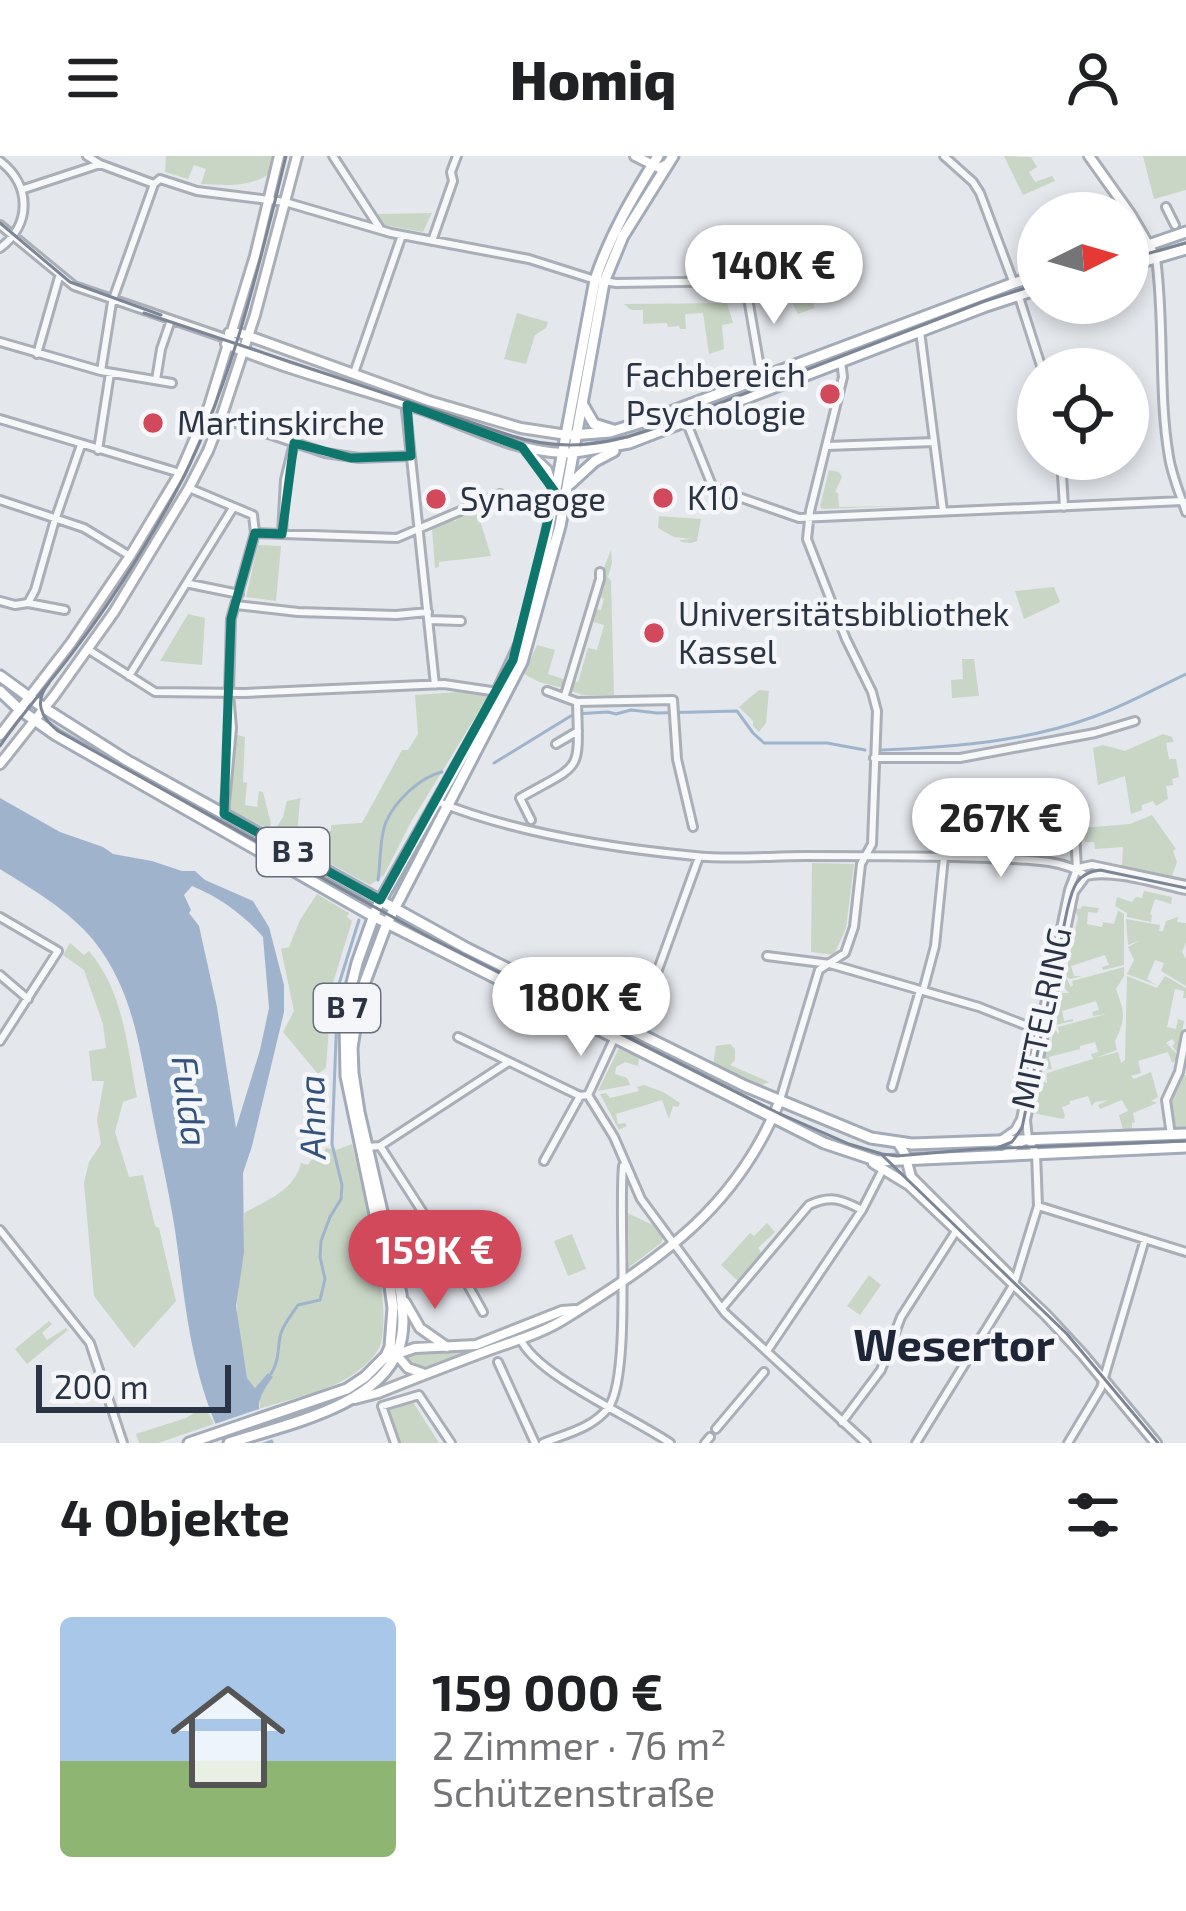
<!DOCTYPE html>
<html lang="de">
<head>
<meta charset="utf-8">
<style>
  body { margin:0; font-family:"Exo 2",sans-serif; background:#f6f6f6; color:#202124; height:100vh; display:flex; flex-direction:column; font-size:45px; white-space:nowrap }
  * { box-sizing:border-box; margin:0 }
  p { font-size:39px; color:#757577 }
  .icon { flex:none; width:66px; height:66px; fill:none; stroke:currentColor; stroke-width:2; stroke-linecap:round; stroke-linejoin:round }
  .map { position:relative; height:1287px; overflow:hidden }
  .side { display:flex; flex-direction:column; background:#fff; flex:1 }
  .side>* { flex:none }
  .needle { width:78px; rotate:85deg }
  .controls { position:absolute; left:1017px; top:36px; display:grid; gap:24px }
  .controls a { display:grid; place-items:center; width:132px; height:132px; border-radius:50%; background:#fff; box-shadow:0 6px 18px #0003; font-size:60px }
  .scale { position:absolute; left:36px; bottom:30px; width:195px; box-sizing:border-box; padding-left:12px; border:6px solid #2b3445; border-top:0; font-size:33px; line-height:42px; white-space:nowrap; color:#2b3445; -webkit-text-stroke:9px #f4f6f9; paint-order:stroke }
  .price { position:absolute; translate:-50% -102px; padding:0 27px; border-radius:42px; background:#fff; color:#222; font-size:39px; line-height:78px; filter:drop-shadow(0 3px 6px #0008) }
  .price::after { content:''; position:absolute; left:50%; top:72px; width:36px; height:27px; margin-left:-18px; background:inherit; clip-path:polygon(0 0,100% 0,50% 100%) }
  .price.selected { background:#d1495b; color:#fff }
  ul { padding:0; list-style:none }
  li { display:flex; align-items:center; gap:36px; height:300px; padding:0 60px }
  li span { display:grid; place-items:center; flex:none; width:336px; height:240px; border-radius:12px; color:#555 }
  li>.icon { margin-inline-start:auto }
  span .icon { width:144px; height:144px; fill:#fffc; stroke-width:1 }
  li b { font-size:51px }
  h2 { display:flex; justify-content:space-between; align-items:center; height:144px; padding:0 60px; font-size:51px }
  header { display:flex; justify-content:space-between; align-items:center; height:156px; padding:0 60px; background:#fff; font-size:54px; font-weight:800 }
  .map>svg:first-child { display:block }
</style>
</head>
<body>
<header><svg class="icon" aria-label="menu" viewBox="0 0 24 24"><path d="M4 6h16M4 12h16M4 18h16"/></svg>Homiq<svg class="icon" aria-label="person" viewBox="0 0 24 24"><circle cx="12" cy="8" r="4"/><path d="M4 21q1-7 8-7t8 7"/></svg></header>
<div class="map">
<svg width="1186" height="1287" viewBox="0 0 1186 1287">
  <rect width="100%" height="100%" fill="#e4e7ec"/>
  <path fill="#c9d6c5" d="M166,0H273L269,18C248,32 226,29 201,28L206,13L194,9L188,23L165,16Z
    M1004,0L1031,1L1037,11L1029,16L1035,26L1052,20L1055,25L1023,39Z
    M1143,0H1186V34L1154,43Z
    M432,57L423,76L384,69L378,58Z
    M801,116L815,152L798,158L786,135L785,122Z
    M727,147L733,167L722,169L724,193L709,198L703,157L685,158L686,173H680L679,170L668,171L667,167L643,168V154H631L624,148Z
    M517,157L548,166L546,172L535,179L526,208L504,203Z
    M829,314L839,316L842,321L835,336L838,337L839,351L907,350L822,353L820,350Z
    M477,355L491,400L439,406V411L435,412L432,372L452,364L456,365L457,362Z
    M659,360L701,363L697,385L691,387L681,386L680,384L692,383L674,381L658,372Z
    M258,389L281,390L276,445L246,441Z
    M611,394L612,407L608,421L611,425L614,539H583L569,534L572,525L578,526L588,492L597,494L604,469L590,465L594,453L601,454L604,443L597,440L603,414Z
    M1054,431L1060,446L1024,463L1015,435Z
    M188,458L205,462L202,509L160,505Z
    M537,489L555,494L548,518L566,524L563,532L539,526L524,518Z
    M962,503H974L979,540L952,542L951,524L963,523Z
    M759,534L769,535L766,567L759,576L753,570V565L739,551Z
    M457,536L489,539L411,666L384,719L370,729L273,677L283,661L287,645L302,642L300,644L297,678L309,682L310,674L331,675V669L362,667L402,594H408L418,578L415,539Z
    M1163,578L1172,581L1174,586L1166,587L1169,603H1176L1179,621L1172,623L1173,629L1166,630L1168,643L1156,650L1153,645L1142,649V654L1131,658L1125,620L1098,629L1093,592L1103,589L1125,595Z
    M237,579L245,581L243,626L247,627L245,649L257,651L259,635L263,636L271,668L268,673L230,653Z
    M1152,659L1176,693L1173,695L1177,706L1172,720L1122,710L1123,691L1095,693L1094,686H1085L1084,678L1080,677L1081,672L1130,668Z
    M812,707L854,708L846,772L834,799L811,796Z
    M1144,735L1172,741L1171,748L1155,743L1150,758L1152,759L1151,766L1127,761V757L1115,750L1117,741L1132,746L1136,741L1142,742Z
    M317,738L349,757L347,761L352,765L332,830L326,912L318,918L283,876L294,855L281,793L289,791L300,764Z
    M1082,750L1099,752L1097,757L1088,756L1087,768L1102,771L1103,766L1114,768L1118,754L1124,758V809L1103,814L1102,811L1109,809L1105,799L1071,810L1074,820H1082L1071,823L1066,821L1071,831L1073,829L1072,825L1124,811V820L1116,833C1124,856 1127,861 1115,885L1117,894L1095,902L1118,896L1121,907L1125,904L1127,820L1157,832L1165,820L1186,832V842H1183L1184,835L1175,833L1167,871L1176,873L1178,863L1184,865L1178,897L1172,890L1175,887L1172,883L1166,887L1176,897L1177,903L1172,907L1168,896L1138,905L1141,917L1131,920L1134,923L1151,916L1158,941L1151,945L1157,947L1133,957L1135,966L1132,967V972L1138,973L1123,974L1119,959L1128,955L1122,944L1100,953L1098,949L1108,944L1095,946L1092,950L1088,940L1070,945V948L1062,951L1065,960L1063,963L1032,957L1040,916L1043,917L1042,925L1047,927V917L1093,903L1091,898L1098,896L1095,886L1080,890V893L1049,901L1052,913L1040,914L1044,896L1050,893L1054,872L1059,879L1058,871L1106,858L1093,860L1092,856L1099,854L1096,845L1062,855L1064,865L1073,863V865L1055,869L1062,837H1069L1063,830L1078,761L1074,752L1081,753Z
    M1178,761L1177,766L1186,767V786L1182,796L1186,803V830L1161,815L1164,807L1155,804L1147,823L1156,829L1127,818L1134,804L1128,791L1141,784L1128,789L1126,763L1160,769L1159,775H1163L1166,765Z
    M70,787L84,799L89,795C124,836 127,891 137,941L123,946L115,976L129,1021L143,1019L155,1070L159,1072L176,1145L134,1192L94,1140L84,1027L89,1006L101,988L97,964L104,925H92L89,895L106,892L103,868L84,814L63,799Z
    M730,888L735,893V904L730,909L769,926L762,929L713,908L716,890Z
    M619,892L639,901L638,910L625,906L616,911L615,918L627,922L630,929L598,935Z
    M1182,919H1186V972H1176C1169,950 1170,938 1182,919Z
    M644,929L663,936L680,947L678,951L673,950L669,963L662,944L616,958L618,968L625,967L627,970L619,974L600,938L606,937L610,942L639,935L637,931Z
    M352,988C362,1033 394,1149 380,1190C375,1201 365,1210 355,1217C328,1237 291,1242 260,1253V1239L272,1221L269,1217L255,1232L246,1221L237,1163V1138L244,1097V1057C267,1044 294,1035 301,1007L308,1009L312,1003H322L326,992L336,994Z
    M623,1055L653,1069L663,1082L661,1087L628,1112L625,1107H629L628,1060Z
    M767,1067L775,1076L758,1092L762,1098L739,1126L721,1109L750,1077L754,1080Z
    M572,1078L586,1113L568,1120L554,1085Z
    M869,1119L881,1129L860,1159L847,1150Z
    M565,1158H569L429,1214L413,1211L400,1199L422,1195L465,1196Z
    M49,1165L52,1168L42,1177L47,1184L66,1172L68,1174L27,1208L15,1193Z
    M408,1245L413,1246L439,1287H399L388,1253L392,1249Z
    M205,1250L214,1268L158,1287H139L136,1278L186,1262Z"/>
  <path fill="#9fb4cc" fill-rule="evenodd" d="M0,642L60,676L103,691L113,698L152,705L182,715H195L205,724L253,745L269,771L284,829V856L252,990L243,1017L244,1097L236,1150L247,1222L255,1232L268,1217L273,1221C250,1251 259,1256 274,1287H224C190,1216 186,1150 175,1074C168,1029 157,984 149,939C138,883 131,832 94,785C69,754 33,734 0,713ZM192,730C219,741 244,759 263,781L269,852L260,894L236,972L217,851L199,770L189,757L191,754L184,739Z"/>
  <path fill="#e4e7ec" d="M265,1251L278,1281L262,1287H218L209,1270Z"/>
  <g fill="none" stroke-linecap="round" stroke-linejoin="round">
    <path stroke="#9fb4cc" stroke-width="3" d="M882,594C953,591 1025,586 1093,561C1125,550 1156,532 1186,518
      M494,607L574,558L608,556L616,558L631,554L657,557L737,555L753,577L764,587H827L865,594
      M378,724C381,706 379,683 386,666C395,645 420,621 442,616
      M271,1218C280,1204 277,1191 281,1177C285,1166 292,1158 298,1149L320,1144L325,1123L320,1101L321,1085L330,1061L341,1043L342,1029L332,988L338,831L359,764"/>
    <defs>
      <path id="street" d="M87,0L100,8L154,28
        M333,0L379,71
        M944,0L973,26L980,37L1013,125
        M0,5C31,29 32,68 0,92
        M24,33L100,8
        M1166,51L1175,69
        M0,69L74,130L237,186
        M432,85L453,25L451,16L457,0
        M1156,102C1165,168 1158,236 1169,301C1172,320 1180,338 1186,356
        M1018,138L1042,213
        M920,175L943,355
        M0,186L101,215L172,227
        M37,198L59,121
        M101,215L112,146L154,28L160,23L197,35L285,46L391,77L529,103L592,123L616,127L745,125L762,223
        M354,217L402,79
        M156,224L161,193L171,164
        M407,249L406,254L435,529
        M221,262L325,297L359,302L410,300
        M0,263L180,317
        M686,265L713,332L799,362L1183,345
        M827,290L934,286
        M98,294L110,217
        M1061,303L1064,351
        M189,332L253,359L255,377L231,463L229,537L232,572L224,658
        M0,344L84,372L130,400
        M255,377L397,382L500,338
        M282,378L285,324L294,287
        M190,428L239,438
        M0,445L15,449L28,447L65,454
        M28,447L35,434L54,367L81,289
        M236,449L298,456L396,459L428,456
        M429,464L461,465
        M89,494L155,536L245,537L444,528L498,536
        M129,520L233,352
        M547,535L577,546L673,544L677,603L693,671
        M565,539L600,423V416
        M556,588L578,575
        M874,602H960L1095,577L1135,565
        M436,645C514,677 612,692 695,700C731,704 769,700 805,700C866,700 927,700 988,702C1018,704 1062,701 1086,720C1112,713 1158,728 1186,734
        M531,664L520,642C583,606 579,619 577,546
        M1078,712L1092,709L1186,729
        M0,761L58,795L0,885
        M767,800L830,808L979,851L1040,875
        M0,819L28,843
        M923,835L935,790L944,701
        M635,877L699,701
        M458,881L580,940L588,939L614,981L641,1043L725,1157L866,1287
        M892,931L920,834
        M588,939L614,883
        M780,944L819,814L845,797L854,771L861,708L872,688L877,555L872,536L846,483L807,383L810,355L843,221L841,205
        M1171,979L1166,944L1179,916L1186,879
        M1002,983L1015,974L1021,963L1069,734L1077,713L1074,659
        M380,990L458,1111L483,1156
        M367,991L380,990L507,907
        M1002,999L1028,983L1026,964L1074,736L1086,720
        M544,1005L580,940
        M1038,1050L1186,1096
        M0,1074L90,1187L123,1287
        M722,1152L809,1049C831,1039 841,1043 862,1054
        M520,1182C535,1219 634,1262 670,1287
        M767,1195L862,1054L883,1013
        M498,1206L535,1287
        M842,1266L881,1214L901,1161L958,1072
        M716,1273L764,1216
        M395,1287L382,1250L419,1239L451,1287
        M543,1287C565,1278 593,1272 608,1252C632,1221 618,1058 623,1010
        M705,1287L710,1281
        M916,1287L1014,1128L1038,1050L1036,997L1030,986
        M1068,1287L1101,1232L1145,1083"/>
      <path id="secondary" d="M635,0L659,12L667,8
        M1089,0L1131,59L1156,102
        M229,177H240L429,245L521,272L567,279
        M226,188C288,215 357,231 421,253C470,270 512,295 564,297
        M528,296L547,314L555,336
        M0,579L71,487L130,400L180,317L209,250L255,100L279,0
        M0,608L54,540L114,456L189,332L208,295L221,262L255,159L297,0
        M898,987L905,998L911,1021L1011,1121
        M873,1007L909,1029L1046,1159L1083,1199L1156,1287
        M405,1146L420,1172L447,1191
        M395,1197L408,1212L425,1218
        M394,1199L415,1192L476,1189L562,1155L575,1154
        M355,1243L378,1237C415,1222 452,1208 489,1194C514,1185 543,1177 566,1162C661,1102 736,1053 780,944"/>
      <path id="primary" d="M1128,96L1186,76
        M1128,110L1186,93
        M583,249L594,268L613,274
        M572,279L610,276L649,264L1014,127L1038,120
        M569,297L629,287L986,150L1038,133
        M570,328L595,305L614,295
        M0,520L44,552L126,604L468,793L745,930L871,982L912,988L1186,978
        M0,535L19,553L56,579L373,760L824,987L878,1005L1186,991
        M189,1287L347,1233L365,1221L386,1200L390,1191L393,1152L390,1130L346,920L345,867L350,835L357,807L377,751L489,554L520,488L541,413L595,124C610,79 633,40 658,0
        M229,1287C282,1269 376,1252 398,1194C405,1177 403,1156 401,1138L359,956L353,917L352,892L360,839L387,767L522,506L560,370L604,126L623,80L673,0"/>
    </defs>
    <use href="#street" stroke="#a9aeb7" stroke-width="12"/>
    <use href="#secondary" stroke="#a9aeb7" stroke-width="14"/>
    <use href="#primary" stroke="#a3abb8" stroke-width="15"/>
    <use href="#street" stroke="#f7f8fa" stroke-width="6"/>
    <use href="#secondary" stroke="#fff" stroke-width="8"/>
    <use href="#primary" stroke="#fff" stroke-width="9"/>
    <path stroke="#7d8696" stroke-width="3" d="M0,67L70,126L161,159
      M1128,103L1186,87
      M144,157L512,280C564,296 608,289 658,271L985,145L1038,128
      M49,527C34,545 40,561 58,575L425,779L776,956L849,988L882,998L897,1000L977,993L1186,985
      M0,590C24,554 54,523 79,488C114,442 145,391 173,341C229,240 259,111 286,0
      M997,992L1012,986L1022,972L1067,755C1072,734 1075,717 1100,714L1186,732
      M880,997L1067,1178L1158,1287"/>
  </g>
  <path fill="none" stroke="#0f766e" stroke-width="9" stroke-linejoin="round" d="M407,249L522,291L555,336L513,504L380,744L224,658L231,463L255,377L282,378L294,287L351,302L411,300Z"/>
  <g fill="#d1495b" stroke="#f4f6f9" stroke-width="4.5">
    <circle cx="830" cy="238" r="12"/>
    <circle cx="153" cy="267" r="12"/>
    <circle cx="663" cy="342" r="12"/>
    <circle cx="436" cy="343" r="12"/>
    <circle cx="654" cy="477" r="12"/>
  </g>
  <g text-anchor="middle" stroke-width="9" stroke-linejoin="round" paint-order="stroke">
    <g fill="#f4f6f9" stroke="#676e7b" stroke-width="3">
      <rect x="257" y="672" width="72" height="48" rx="9"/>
      <rect x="314" y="828" width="66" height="48" rx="9"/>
    </g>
    <g font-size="30" font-weight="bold" fill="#2b3445">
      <text x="293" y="706">B 3</text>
      <text x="347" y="862">B 7</text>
    </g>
    <g font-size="33" fill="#2b3445" stroke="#f4f6f9" text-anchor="start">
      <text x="806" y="231" text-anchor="end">Fachbereich<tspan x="806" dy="38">Psychologie</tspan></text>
      <text x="177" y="279">Martinskirche</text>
      <text x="687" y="354">K10</text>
      <text x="460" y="355">Synagoge</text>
      <text x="678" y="470">Universitätsbibliothek<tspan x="678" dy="38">Kassel</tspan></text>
    </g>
    <g font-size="33" fill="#2b3445" stroke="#f4f6f9">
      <text transform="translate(1041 862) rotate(-78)" y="12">MITTELRING</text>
    </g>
    <g font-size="36" font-style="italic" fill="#34527a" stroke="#f4f6f9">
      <text transform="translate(190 945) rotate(83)" y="13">Fulda</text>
      <text transform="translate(312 961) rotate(-91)" y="13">Ahna</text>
    </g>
    <g font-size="45" font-weight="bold" fill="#1d2536" stroke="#f4f6f9">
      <text x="954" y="1205">Wesertor</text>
    </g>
  </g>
</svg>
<div class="controls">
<a><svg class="needle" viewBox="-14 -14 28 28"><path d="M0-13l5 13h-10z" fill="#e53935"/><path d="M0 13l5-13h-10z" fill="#757577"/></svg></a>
<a><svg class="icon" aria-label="locate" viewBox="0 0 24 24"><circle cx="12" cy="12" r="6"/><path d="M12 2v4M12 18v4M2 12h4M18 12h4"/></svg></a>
</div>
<div class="scale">200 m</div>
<b class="price" style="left:774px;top:171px">140K €</b>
<b class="price" style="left:1001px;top:724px">267K €</b>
<b class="price" style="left:581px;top:903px">180K €</b>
<b class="price selected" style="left:435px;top:1156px">159K €</b>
</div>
<section class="side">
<h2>4 Objekte<svg class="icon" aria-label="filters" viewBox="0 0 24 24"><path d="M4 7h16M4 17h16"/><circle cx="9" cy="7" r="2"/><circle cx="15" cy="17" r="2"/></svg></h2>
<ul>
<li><span style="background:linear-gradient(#a9c7e8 60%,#8fb573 0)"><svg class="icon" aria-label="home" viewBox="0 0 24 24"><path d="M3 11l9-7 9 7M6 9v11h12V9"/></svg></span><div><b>159 000 €</b><p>2 Zimmer · 76 m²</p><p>Schützenstraße</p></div></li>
</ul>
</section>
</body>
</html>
